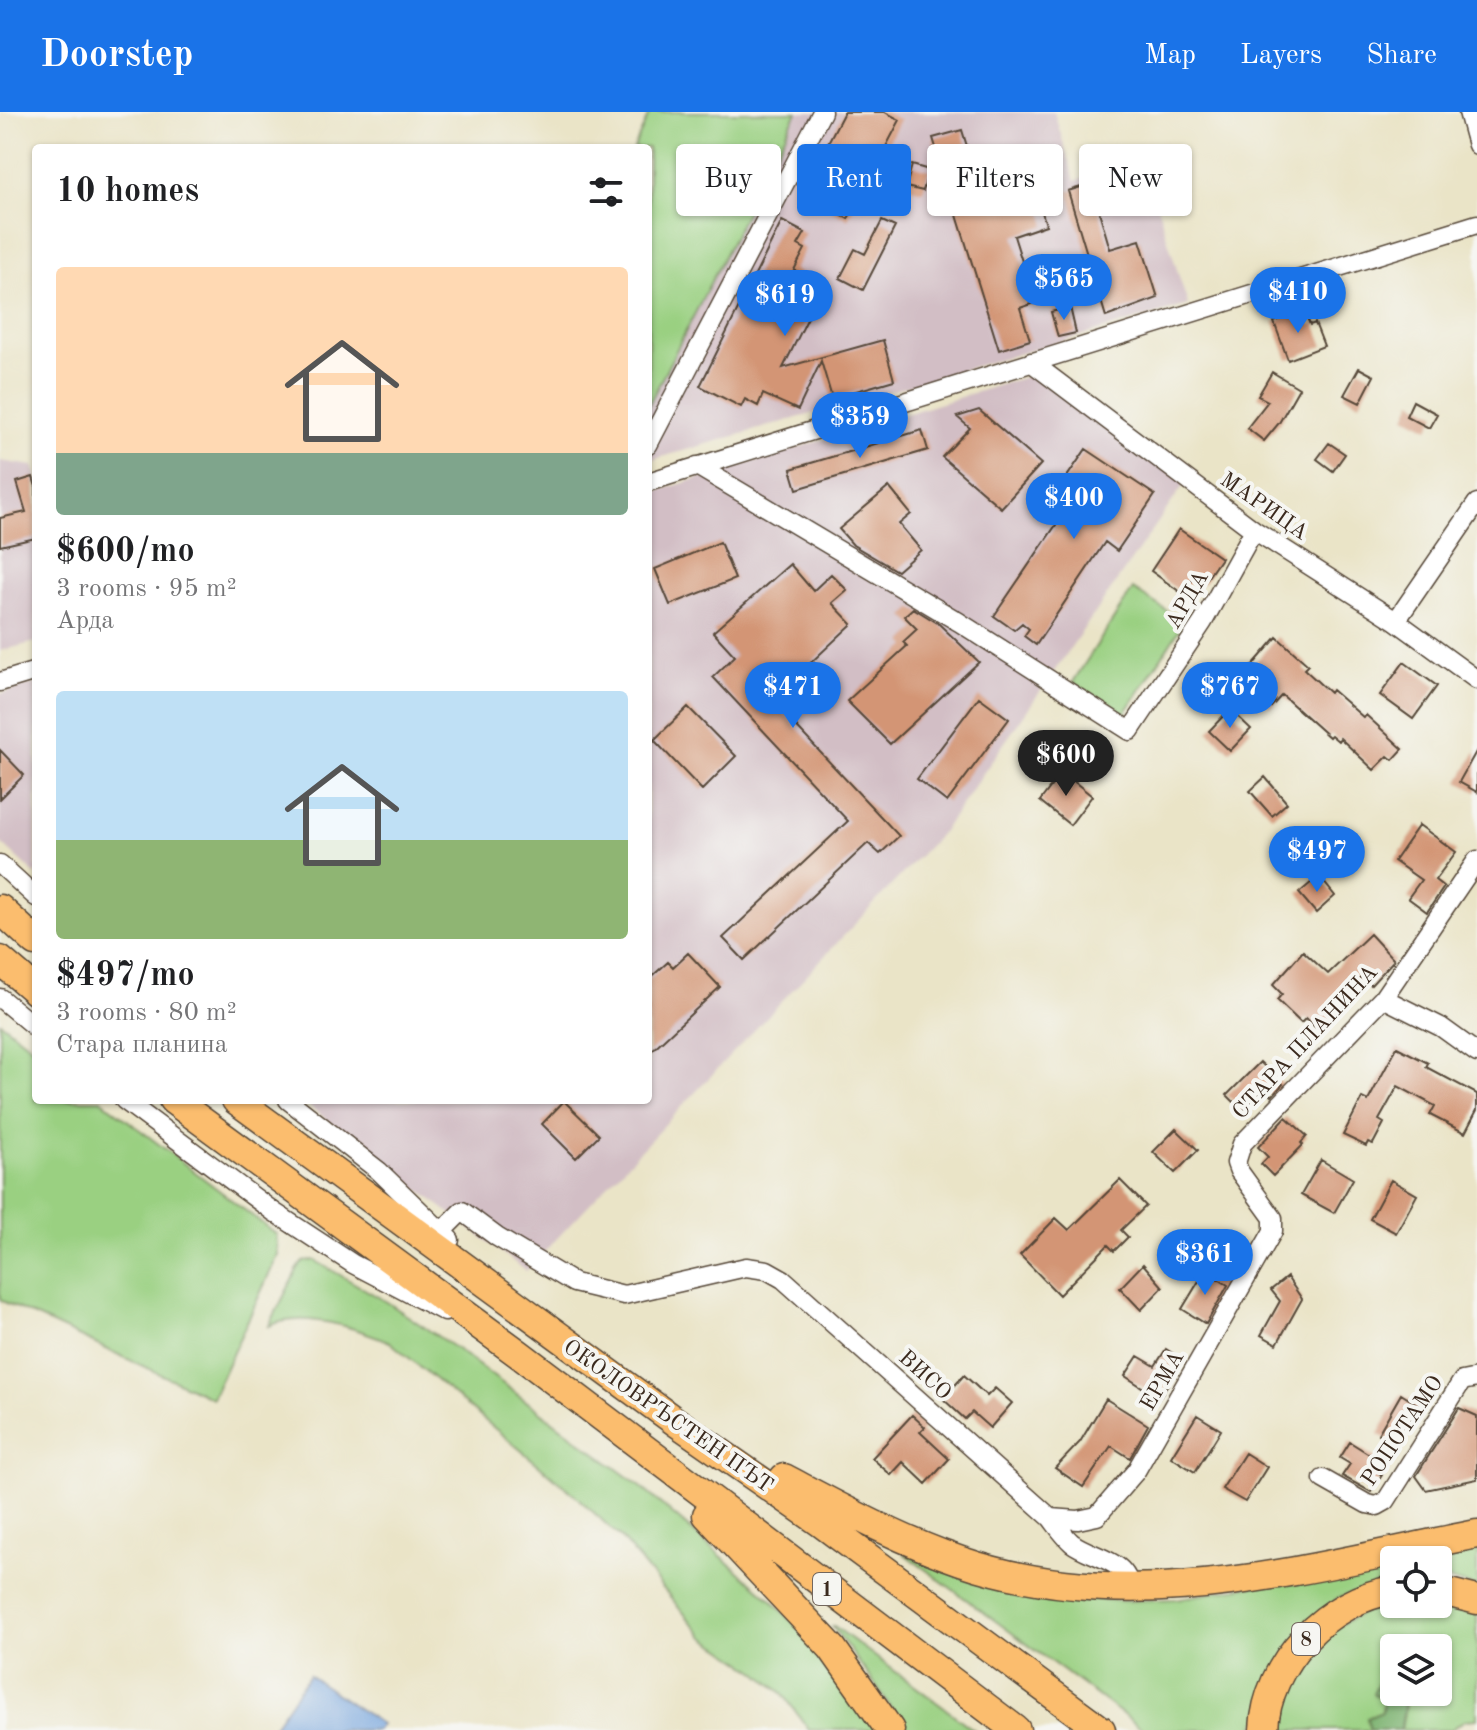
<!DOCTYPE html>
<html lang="en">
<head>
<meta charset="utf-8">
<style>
  body { margin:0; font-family:"Old Standard TT",serif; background:#f2f2f2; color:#202124; height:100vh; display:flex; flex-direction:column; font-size:30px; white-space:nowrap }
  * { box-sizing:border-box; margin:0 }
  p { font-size:26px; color:#757577 }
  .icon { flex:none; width:44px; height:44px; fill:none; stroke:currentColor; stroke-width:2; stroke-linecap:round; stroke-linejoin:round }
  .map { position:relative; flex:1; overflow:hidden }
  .side { position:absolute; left:32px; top:32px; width:620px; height:960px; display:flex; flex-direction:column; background:#fff; border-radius:8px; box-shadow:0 2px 6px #0004 }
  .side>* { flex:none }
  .banner { position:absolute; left:676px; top:32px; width:680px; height:72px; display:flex; gap:16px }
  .controls { position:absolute; left:1380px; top:1434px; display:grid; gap:16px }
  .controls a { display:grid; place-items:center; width:72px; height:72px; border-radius:8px; background:#fff; box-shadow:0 2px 6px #0004; font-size:40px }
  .price { position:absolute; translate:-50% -68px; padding:0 18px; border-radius:28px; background:#1a73e8; color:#fff; font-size:26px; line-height:52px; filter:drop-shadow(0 2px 4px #0008) }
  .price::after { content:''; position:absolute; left:50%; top:48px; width:24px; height:18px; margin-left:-12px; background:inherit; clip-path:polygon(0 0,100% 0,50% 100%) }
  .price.selected { background:#222; color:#fff }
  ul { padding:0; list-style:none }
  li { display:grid; align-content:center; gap:16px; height:424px; padding:0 24px }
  li span { display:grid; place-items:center; height:248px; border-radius:8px; color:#555 }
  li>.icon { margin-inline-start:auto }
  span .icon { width:144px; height:144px; fill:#fffc; stroke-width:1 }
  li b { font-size:34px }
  h2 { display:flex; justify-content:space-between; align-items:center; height:96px; padding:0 24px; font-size:34px }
  .pill { padding:0 28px; border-radius:8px; background:#fff; box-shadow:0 2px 6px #0004; font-size:28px; line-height:72px }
  .pill.selected { background:#1a73e8; color:#fff }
  header { display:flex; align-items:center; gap:48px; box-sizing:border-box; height:112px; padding:0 40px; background:#1a73e8; color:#fff }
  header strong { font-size:38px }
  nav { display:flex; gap:44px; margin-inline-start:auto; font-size:28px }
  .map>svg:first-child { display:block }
</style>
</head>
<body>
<header>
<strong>Doorstep</strong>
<nav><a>Map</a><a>Layers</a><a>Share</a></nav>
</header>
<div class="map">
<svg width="1477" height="1618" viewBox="0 0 1477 1618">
  <rect width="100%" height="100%" fill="#f6f6f2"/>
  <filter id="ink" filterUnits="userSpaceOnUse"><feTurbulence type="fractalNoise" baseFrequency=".0125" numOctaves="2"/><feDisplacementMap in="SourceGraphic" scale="16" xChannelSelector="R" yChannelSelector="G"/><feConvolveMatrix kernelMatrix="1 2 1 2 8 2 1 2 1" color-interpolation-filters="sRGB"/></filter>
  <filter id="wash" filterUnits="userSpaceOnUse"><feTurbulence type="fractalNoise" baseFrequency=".006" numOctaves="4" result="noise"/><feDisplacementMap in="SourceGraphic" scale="32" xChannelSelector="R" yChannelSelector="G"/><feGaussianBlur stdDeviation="1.8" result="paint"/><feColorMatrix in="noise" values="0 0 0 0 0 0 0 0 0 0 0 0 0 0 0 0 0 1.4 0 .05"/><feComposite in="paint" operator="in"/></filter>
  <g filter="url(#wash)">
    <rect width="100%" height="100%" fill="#eae4c7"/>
    <path fill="#d2bec5" d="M797,0H1054L1075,69L1143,48L1188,193L648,349V294Z
      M1044,259L1188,367L943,719L526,1159L301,988H648V382Z
      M0,349L33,354L36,363V530L0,539Z
      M36,571V763L0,730V582Z"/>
    <path fill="#9ad081" stroke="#6a7d50" stroke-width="2" d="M650,0H797L648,294V36H634Z
      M1133,477L1184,510L1124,603L1073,570Z
      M0,910L36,938V988H101L276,1122L278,1143L212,1286L0,1188Z
      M314,1148L387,1190L458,1238L641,1375L772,1488L801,1519L878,1618H809L783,1582L757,1560L703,1524L621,1426L574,1382L390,1230C356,1216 304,1198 269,1214L298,1156L303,1150Z
      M1477,1434V1475L1438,1465V1448H1402Z
      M903,1441L1082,1486L1122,1489L1176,1487L1394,1449V1466L1336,1487L1252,1618H1144Z
      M1438,1492L1477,1499V1607L1465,1608L1450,1618H1401L1405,1594L1401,1580H1438V1536H1394V1569L1386,1563L1382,1600L1367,1606L1370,1618H1276L1284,1581L1305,1544L1339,1513L1377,1493Z
      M832,1514H834L974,1618H905L878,1576Z"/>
    <path fill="#7bb26f" stroke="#5b6e46" stroke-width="2" d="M1386,1563L1394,1569V1580H1401C1408,1594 1401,1605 1401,1618H1370L1367,1606L1382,1600L1383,1591L1373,1581L1378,1571Z"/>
    <path fill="#73a3dd" stroke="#57667e" stroke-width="2" d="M309,1563L381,1612L377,1618H271Z"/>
    <g id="blocks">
      <path fill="#d39575" d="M844,0H885L900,8L848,107L801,82Z
        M962,18L984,90L1034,74L1046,113L1014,124L1035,191L1020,196L1030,228L999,238L933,26Z
        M912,53L929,58L923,79L906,75Z
        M1091,72L1110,137L1140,128L1158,186L1106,205L1068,79Z
        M782,109L805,121L798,133L805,137L794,158L824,173L783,256L883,228L894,268L832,286L821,249L798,298L763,282L758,294L745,287L741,295L700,274Z
        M882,109L895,115L863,178L840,166L855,137L865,142Z
        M1070,195L1076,221L1058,225L1051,200Z
        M1304,198L1310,213L1315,211L1324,234L1288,248L1274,210Z
        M1359,256L1374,264L1360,291L1344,283Z
        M1272,260L1299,276L1279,311L1264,329L1247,316L1268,289L1258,284Z
        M1413,289L1437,302L1429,316L1406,304Z
        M979,298L1041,352L1001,396L942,345L970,316L957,305Z
        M922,318L928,338L797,377L791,357Z
        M1329,331L1345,342L1333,359L1317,347Z
        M1086,337L1155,383L1117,439L1105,430L1036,533L1024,524L1029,517L1022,511L1014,518L994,504L1060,407L1045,397Z
        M33,365L36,375V426L0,434V406L26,400L17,370Z
        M889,375L911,402L899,412L921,438L897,459L853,433L839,417Z
        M1179,417L1221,446L1203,472L1194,465L1183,482L1151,459Z
        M720,430L735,467L670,493L655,457Z
        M790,452L813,479L831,462L847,478L832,491L852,512L771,588L899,724L880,742L868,731L744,848L723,826L848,709L713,565L735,544L713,520Z
        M913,496L939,512L979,550L890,632L847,589L907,534L903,530L917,517L904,504Z
        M1277,525L1308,553L1304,557L1330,581L1332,578L1364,606L1366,603L1403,637L1393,648L1388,644L1374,658L1340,626L1338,629L1331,623L1329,625L1282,583L1271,595L1240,568Z
        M1404,550L1437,574L1413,607L1380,583Z
        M979,585L1009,607L947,690L917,667Z
        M688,595L736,644L702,678L654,628Z
        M1230,597L1251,617L1230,639L1209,619Z
        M0,638L24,663L0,687Z
        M1477,638V680L1459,670Z
        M1062,660L1092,684L1070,713L1040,689Z
        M1265,665L1287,691L1272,704L1250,679Z
        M1419,713L1456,740L1435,768L1444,775L1427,800L1408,786L1421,768L1394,749Z
        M1319,764L1335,784L1316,801L1299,781Z
        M1370,822L1394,848L1371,873L1362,864L1336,892L1340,896L1327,911L1323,907L1315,915L1306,906L1301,911L1277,888L1282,882L1273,873L1303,839L1328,862Z
        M688,841L720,875L648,942V868L668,850L673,855Z
        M1397,935L1428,951L1426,955L1477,982V998L1465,1021L1430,1003L1435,994L1398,974L1379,1008L1384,1011L1373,1032L1368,1030L1366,1034L1343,1023L1362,986L1368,989Z
        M1260,950L1283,972L1272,984L1265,977L1243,999L1227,983Z
        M564,989L599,1023L576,1046L542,1012Z
        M1286,1005L1307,1024L1301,1031L1303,1033L1273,1064L1261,1052L1268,1045L1258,1035Z
        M1176,1017L1198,1038L1175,1061L1153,1040Z
        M1321,1048L1353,1067L1334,1101L1301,1083Z
        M1120,1068L1146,1094L1121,1118L1128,1125L1114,1139L1108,1133L1059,1183L1020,1143L1056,1106L1069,1118Z
        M1391,1068L1417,1083L1396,1121L1370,1107Z
        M1143,1152L1163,1175L1141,1198L1120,1176Z
        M1205,1159L1228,1173L1206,1212L1182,1197Z
        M1287,1165L1302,1187L1277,1232L1261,1223L1280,1189L1271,1178Z
        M1166,1237L1183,1248L1159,1286L1125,1264L1138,1244L1155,1254Z
        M964,1263L987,1284L995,1276L1012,1291L990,1316L972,1300L965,1307L943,1287Z
        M1401,1282L1420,1294L1411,1309L1407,1307L1393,1331L1378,1322Z
        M1106,1287L1148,1313L1130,1346L1111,1334L1083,1375L1055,1356L1080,1330Z
        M1459,1296L1477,1304V1367L1426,1378L1416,1364Z
        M912,1303L925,1315L920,1320L949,1347L926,1372L903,1350L891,1363L872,1346Z
        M1197,1303L1221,1318L1195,1360L1171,1345Z
        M1350,1330L1377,1347L1372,1356L1382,1363L1371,1380L1342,1364L1350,1352L1340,1346Z
        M1245,1341L1267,1355L1245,1390L1222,1377Z"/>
    </g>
  </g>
  <g filter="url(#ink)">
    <use href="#blocks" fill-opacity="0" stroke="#554637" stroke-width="2"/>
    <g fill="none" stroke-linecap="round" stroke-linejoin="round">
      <defs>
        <path id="minor" d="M1468,0L1477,33
          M1031,250L1254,418L1396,509L1477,568
          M648,333L822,0
          M697,354L959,510L1130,619L1203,510L1254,418
          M648,370L1477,112
          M1396,509L1477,391
          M0,570L36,559
          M0,752L36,785
          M0,886L36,916
          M1383,886L1441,915L1477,941
          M124,988L274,1100L353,1152L445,1200
          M288,988L379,1059L450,1128
          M442,1119L462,1099L497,1125L574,1171L624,1183L746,1155L767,1158L783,1167L1051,1406C1058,1415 1064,1424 1072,1431C1092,1446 1128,1447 1130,1478
          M1323,1367L1367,1392L1377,1394L1386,1389L1462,1269L1477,1266
          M1051,1406L1078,1408L1097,1404L1136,1359L1273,1119V1106L1239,1059L1236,1051L1242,1032L1383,886L1477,748"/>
        <path id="highway" d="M0,797L36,830
          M0,848L36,879
          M173,988L519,1242L1016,1618
          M236,988L676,1310L820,1410L1101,1618
          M784,1366C841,1396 899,1428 961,1449C1133,1508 1305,1456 1477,1422
          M707,1403L832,1536L890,1618
          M1438,1478L1477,1488
          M1264,1618C1266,1551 1328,1487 1394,1478"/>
      </defs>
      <use href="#minor" stroke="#554637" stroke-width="21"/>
      <use href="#highway" stroke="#554637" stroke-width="31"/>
      <use href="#minor" stroke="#fff" stroke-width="18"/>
      <use href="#highway" stroke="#fbbd6e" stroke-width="28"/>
    </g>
  </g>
  <g text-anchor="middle" stroke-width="8" stroke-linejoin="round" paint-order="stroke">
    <g fill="#f6f6f2" stroke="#73675e" stroke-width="2">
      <rect x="813" y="1461" width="28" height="32" rx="6"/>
      <rect x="1292" y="1511" width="28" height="32" rx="6"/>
    </g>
    <g font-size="20" font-weight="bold" fill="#3b2a1e">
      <text x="827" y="1484">1</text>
      <text x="1306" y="1534">8</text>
    </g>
    <g font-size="22" fill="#3b2a1e" stroke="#f6f6f2">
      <text transform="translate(1265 393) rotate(35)" y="8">МАРИЦА</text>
      <text transform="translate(1186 487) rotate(-60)" y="8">АРДА</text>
      <text transform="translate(1304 929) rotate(-47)" y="8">СТАРА ПЛАНИНА</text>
      <text transform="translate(926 1262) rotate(42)" y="8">ВИСО</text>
      <text transform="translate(1161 1268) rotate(-60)" y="8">ЕРМА</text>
      <text transform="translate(669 1303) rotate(35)" y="8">ОКОЛОВРЪСТЕН ПЪТ</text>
      <text transform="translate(1401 1318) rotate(-56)" y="8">РОПОТАМО</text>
    </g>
  </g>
</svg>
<div class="controls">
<a><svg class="icon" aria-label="locate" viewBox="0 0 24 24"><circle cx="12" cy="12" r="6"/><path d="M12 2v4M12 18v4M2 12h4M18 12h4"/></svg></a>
<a><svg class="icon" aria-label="layers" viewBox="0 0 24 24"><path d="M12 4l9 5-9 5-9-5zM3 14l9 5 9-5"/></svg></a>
</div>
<b class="price" style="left:1064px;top:210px">$565</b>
<b class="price" style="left:1298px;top:223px">$410</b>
<b class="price" style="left:785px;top:226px">$619</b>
<b class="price" style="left:860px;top:348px">$359</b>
<b class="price" style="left:1074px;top:429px">$400</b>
<b class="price" style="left:793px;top:618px">$471</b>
<b class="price" style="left:1230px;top:618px">$767</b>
<b class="price selected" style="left:1066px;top:686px">$600</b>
<b class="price" style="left:1317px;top:782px">$497</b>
<b class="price" style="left:1205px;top:1185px">$361</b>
<div class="banner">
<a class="pill">Buy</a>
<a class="pill selected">Rent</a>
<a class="pill">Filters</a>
<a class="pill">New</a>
</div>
<section class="side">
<h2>10 homes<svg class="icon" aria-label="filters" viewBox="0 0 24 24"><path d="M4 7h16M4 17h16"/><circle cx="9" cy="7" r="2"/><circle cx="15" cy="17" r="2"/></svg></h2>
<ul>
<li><span style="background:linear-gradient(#ffd9b3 75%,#7fa58c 0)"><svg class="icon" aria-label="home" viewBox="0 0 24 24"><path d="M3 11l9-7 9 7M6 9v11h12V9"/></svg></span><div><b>$600/mo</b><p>3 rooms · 95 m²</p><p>Арда</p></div></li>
<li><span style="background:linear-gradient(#bfe0f5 60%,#8fb573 0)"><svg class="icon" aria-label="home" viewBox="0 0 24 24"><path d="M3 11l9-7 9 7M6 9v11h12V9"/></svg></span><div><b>$497/mo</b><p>3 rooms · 80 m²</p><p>Стара планина</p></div></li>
</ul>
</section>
</div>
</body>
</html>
